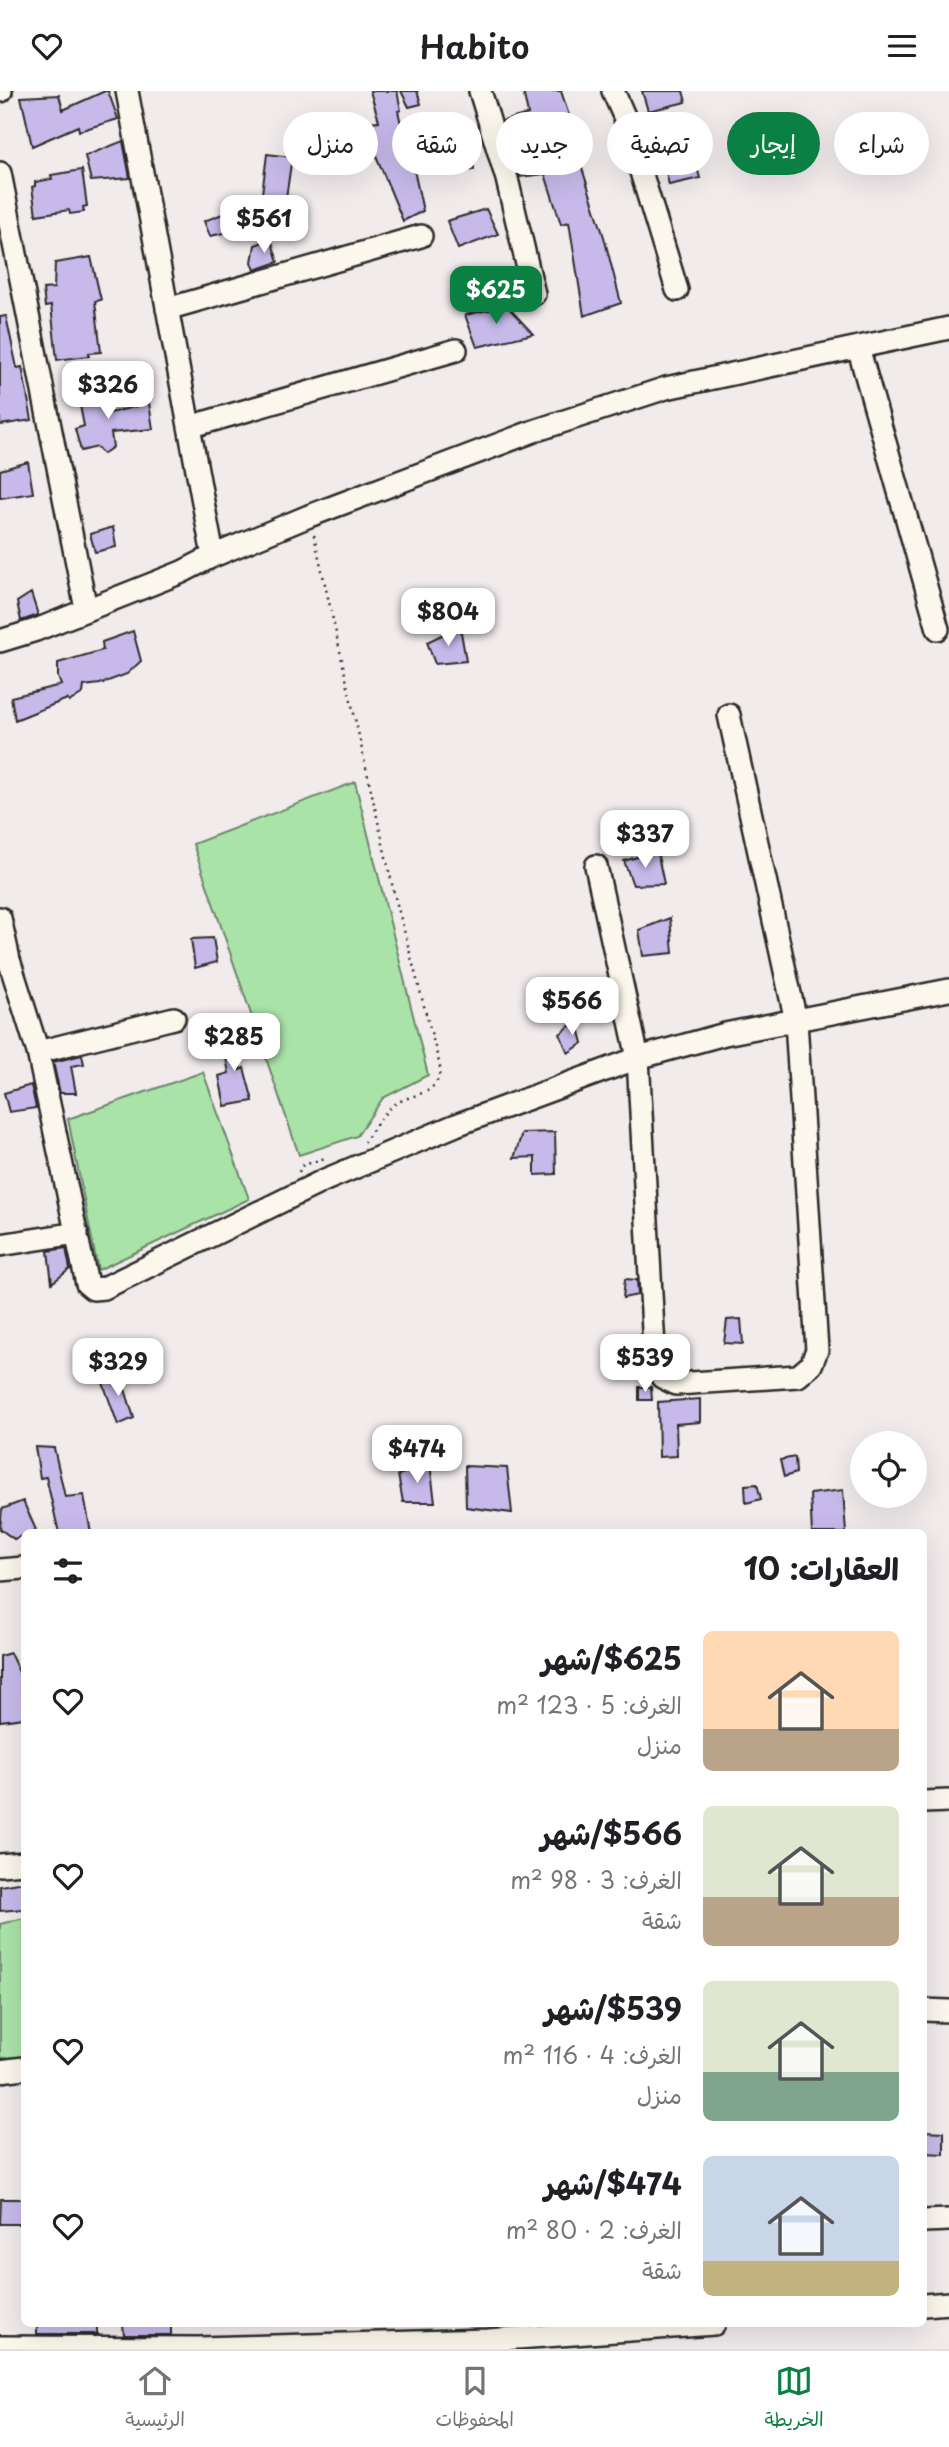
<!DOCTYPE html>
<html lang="ar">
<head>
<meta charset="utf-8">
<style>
  body { margin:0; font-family:"Playpen Sans","Playpen Sans Arabic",sans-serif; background:#f2f2f2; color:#202124; direction:rtl; height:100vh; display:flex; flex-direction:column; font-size:26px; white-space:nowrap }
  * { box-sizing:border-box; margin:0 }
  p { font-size:23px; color:#757577 }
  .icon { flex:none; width:38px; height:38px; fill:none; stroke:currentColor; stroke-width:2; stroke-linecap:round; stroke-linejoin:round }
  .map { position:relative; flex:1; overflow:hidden; direction:ltr }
  .drawer { position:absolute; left:21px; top:1438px; width:906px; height:798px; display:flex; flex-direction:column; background:#fff; border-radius:10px; box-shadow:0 7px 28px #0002; direction:rtl }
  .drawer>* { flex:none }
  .top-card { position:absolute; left:21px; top:21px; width:908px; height:63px; direction:rtl; display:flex; gap:14px }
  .controls { position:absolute; left:850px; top:1340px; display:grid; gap:14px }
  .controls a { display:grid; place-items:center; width:77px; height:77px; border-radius:50%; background:#fff; box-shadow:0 7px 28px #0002; font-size:35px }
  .price { position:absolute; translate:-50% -60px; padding:0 16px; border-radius:14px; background:#fff; color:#222; font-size:23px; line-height:46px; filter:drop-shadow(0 2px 4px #0008) }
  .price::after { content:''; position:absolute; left:50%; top:42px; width:21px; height:16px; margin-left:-10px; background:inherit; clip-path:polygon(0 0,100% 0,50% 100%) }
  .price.active { background:#0b8043; color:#fff }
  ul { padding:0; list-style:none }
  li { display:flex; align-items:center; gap:21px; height:175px; padding:0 28px }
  li span { display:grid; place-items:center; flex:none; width:196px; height:140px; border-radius:10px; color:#555 }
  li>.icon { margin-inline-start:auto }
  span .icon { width:84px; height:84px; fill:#fffc; stroke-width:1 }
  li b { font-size:30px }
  h2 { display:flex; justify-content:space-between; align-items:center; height:84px; padding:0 28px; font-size:30px }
  .chip { padding:0 24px; border-radius:32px; background:#fff; box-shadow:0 7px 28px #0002; font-size:24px; line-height:63px }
  .chip.active { background:#0b8043; color:#fff }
  header { display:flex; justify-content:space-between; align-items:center; height:91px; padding:0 28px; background:#fff; font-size:32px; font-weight:600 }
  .dock { display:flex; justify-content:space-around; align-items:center; height:98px; border-top:2px solid #e0e0e0; background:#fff; font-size:19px; color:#757577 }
  .dock a { display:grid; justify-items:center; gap:4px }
  .dock .active { color:#0b8043 }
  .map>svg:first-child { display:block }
</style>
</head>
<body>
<header><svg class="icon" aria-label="menu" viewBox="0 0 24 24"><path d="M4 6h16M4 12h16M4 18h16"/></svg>Habito<svg class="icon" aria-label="heart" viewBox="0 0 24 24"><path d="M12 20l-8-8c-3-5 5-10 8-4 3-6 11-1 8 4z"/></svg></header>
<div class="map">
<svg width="949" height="2258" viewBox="0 0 949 2258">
  <rect width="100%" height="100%" fill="#f1ebec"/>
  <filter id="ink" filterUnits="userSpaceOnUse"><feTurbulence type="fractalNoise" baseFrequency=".0143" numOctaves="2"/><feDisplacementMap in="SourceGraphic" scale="14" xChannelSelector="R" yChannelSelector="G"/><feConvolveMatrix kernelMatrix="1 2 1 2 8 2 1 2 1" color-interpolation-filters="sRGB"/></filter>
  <g filter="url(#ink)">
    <path fill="#aae3a8" stroke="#6a876a" stroke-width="2" d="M355,691L428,984L383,1007L357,1045L299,1064L193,753Z
      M203,981L249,1108L98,1179L68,1028Z
      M24,1827V1969L0,1972V1833Z"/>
    <path fill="#c7baeb" stroke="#2b2b2b" stroke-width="2" d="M105,0H108L118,28L79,40L78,35L32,55L21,6L59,4L63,19Z
      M370,0H397L401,19L398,20L408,62L410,61L423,120L403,130L377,67L368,31L379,30Z
      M401,0H417L421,13L409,16Z
      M523,0H561L583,67L579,68L604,146L621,212L584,225L569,131L561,133L545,83L520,86L513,63V53L510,54L503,30L528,23Z
      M642,0H683L686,11L648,20Z
      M471,45L474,79L443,83L429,56Z
      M123,50L130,87L91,90L85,65Z
      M659,51L690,52L700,87L669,94Z
      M267,63L292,66L286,107L262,103Z
      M82,79L87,115L83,116L84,121L70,123L69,119L36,124L32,96L35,95V91L52,88L51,84Z
      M241,116L248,137L210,145L204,130Z
      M486,118L498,143L458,158L447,130Z
      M271,148L278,171L255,179L252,171L255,154Z
      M91,166L101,209L95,210L101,261L89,262V265L57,269L51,215L45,216L43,198L54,197L55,172Z
      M507,215L533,243L477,256L465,224Z
      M6,225L17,277L22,276L32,329L0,334V226Z
      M106,295L110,322L149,312L153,338L111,342L113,356L103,363L97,356L81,360L75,338L84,335L78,304Z
      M28,371L33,402L0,407V379Z
      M113,436L116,456L95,461L90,443Z
      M31,502L38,524L21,530L17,511Z
      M460,535L466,570L435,573L427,551Z
      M133,540L141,570L127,583L100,593L84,595L83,602L69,611L67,608L15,629L11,606L61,594L58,586V572L103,559L102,551Z
      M657,760L664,793L633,794L624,770Z
      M670,827L673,862L643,865L639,839Z
      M213,847L217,871L195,877L191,848Z
      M577,929L583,952L568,962L560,943Z
      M238,940L240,979L244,977L253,1010L225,1015L219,985L229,982L221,942Z
      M82,964L84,973L71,975L76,1002H60L53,971Z
      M31,994L36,1017L9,1021L4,1002Z
      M555,1041L556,1083L535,1084V1066L514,1067L522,1042Z
      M66,1157L70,1178L52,1192L48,1160Z
      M625,1188L637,1189L638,1204L623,1207Z
      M741,1228L743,1253L724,1252L727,1229Z
      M119,1279L134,1327L118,1334L102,1289Z
      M639,1296H651L652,1309H639Z
      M700,1308V1331L676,1333L677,1365L659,1366L658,1311Z
      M35,1356L54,1357L65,1406L84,1404L91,1442H59L46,1386L40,1387Z
      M795,1366L796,1382L784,1386L780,1369Z
      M430,1373L435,1411H403L398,1384Z
      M465,1375L507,1377L512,1422L466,1416Z
      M757,1393L761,1408L746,1412L745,1394Z
      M843,1399L846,1442H812L810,1403Z
      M23,1410L36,1439L14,1448L0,1438L2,1418Z
      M10,1562L19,1581L24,1612V1627L0,1630V1565Z
      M24,1791V1818L0,1820V1795Z
      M924,2040L944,2041V2063L924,2062Z
      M1,2108H24V2133H0Z
      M37,2233H97V2243H37Z
      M123,2233H171V2244H124Z"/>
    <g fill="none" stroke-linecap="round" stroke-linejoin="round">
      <defs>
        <path id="minor" d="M0,0H1
          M127,0L213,465
          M480,0L507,88L534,203
          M613,0L624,25L677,199
          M0,82L86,518
          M167,218L421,145
          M858,256L938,538
          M189,336L456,259
          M0,550L36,539L182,481L213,465L309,425L534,340L666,297L949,237
          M596,775L638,967L655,1275L662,1286L676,1293L798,1285L811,1274L817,1259L796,930L729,624
          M0,827L9,869L38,961
          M174,927L38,961L87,1193L93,1198L104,1197L325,1089L456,1034L638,967L725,943L949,899
          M0,1154L77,1142
          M0,1479L24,1477
          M924,1711L949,1710
          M0,1774L24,1772
          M924,1919L949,1920
          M0,1980L24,1977
          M924,2130L949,2129
          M924,2214L949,2212
          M0,2256L199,2257L488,2249L714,2233"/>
      </defs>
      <use href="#minor" stroke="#2b2b2b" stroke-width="26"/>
      <path stroke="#2b2b2b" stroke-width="2.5" stroke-dasharray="2 5" stroke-linecap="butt" d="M314,444L394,802L440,975C440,1010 406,999 388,1019C379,1028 372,1041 364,1051
        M299,1081L301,1075L325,1067"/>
      <use href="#minor" stroke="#fbf7ec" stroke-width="21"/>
    </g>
  </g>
</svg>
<div class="controls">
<a><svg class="icon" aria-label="locate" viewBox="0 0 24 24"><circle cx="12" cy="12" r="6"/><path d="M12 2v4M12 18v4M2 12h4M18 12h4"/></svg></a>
</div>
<b class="price" style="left:264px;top:164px">$561</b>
<b class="price active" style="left:496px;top:235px">$625</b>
<b class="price" style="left:108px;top:330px">$326</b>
<b class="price" style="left:448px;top:557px">$804</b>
<b class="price" style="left:645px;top:779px">$337</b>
<b class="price" style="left:572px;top:946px">$566</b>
<b class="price" style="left:234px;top:982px">$285</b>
<b class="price" style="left:645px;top:1303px">$539</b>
<b class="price" style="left:118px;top:1307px">$329</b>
<b class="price" style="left:417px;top:1394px">$474</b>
<div class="top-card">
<a class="chip">شراء</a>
<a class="chip active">إيجار</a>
<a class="chip">تصفية</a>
<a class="chip">جديد</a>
<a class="chip">شقة</a>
<a class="chip">منزل</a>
</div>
<section class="drawer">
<h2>العقارات: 10<svg class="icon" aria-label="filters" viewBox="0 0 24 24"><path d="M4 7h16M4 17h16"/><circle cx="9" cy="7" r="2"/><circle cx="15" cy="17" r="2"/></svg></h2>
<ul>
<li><span style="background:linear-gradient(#ffd9b3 70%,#b9a48a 0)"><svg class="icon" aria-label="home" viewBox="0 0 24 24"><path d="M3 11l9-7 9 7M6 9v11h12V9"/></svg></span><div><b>$625/شهر</b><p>الغرف: 5 · 123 m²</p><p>منزل</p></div><svg class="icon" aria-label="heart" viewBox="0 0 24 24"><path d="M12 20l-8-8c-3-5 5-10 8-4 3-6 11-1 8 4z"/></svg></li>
<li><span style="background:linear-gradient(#dfe7d0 65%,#b9a48a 0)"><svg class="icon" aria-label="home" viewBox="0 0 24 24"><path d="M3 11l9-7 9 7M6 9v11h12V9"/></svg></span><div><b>$566/شهر</b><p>الغرف: 3 · 98 m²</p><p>شقة</p></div><svg class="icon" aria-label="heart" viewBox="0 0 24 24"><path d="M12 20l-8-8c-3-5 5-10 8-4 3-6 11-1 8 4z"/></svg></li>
<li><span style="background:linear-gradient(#dfe7d0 65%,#7fa58c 0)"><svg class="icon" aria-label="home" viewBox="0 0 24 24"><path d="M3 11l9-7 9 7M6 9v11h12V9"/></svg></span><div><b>$539/شهر</b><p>الغرف: 4 · 116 m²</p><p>منزل</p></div><svg class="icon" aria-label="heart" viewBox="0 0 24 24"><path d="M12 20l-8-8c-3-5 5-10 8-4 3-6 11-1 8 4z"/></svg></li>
<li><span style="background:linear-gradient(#c9d6e8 75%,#c2b280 0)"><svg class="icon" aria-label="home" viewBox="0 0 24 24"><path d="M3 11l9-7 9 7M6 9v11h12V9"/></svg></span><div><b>$474/شهر</b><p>الغرف: 2 · 80 m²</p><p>شقة</p></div><svg class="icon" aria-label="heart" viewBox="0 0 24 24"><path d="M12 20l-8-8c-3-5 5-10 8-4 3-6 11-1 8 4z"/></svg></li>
</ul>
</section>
</div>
<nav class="dock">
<a class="active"><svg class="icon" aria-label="map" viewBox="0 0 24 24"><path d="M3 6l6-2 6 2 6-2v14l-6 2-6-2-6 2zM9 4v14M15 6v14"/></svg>الخريطة</a>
<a><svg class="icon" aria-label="saved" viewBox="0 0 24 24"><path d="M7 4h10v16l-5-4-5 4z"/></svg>المحفوظات</a>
<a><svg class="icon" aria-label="home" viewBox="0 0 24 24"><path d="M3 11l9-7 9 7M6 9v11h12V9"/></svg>الرئيسية</a>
</nav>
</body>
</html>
